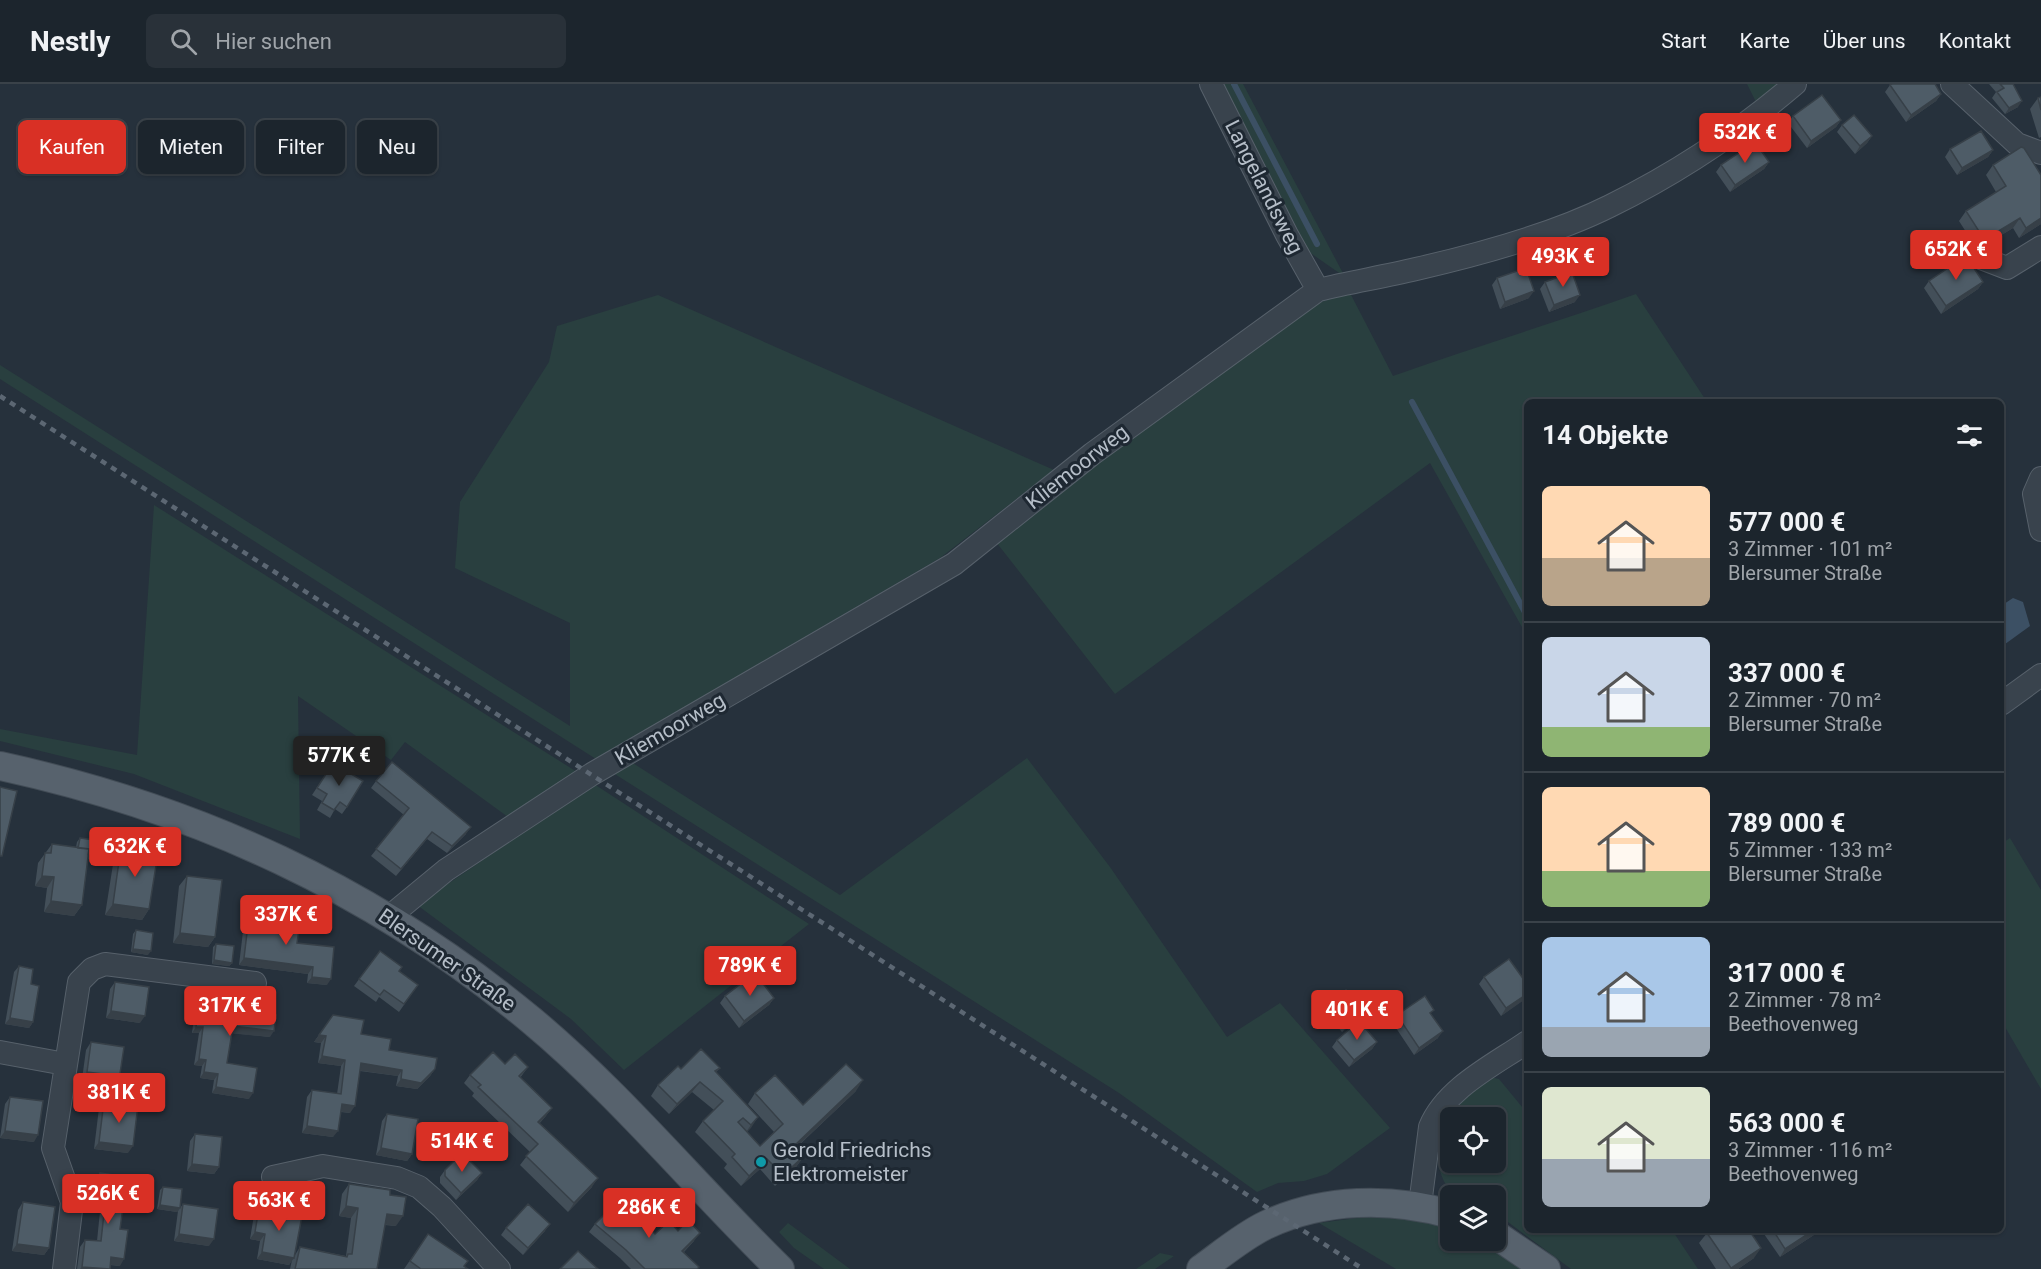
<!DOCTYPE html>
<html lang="de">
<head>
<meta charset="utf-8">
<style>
  body { margin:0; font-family:Roboto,sans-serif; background:#293139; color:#f1f3f6; height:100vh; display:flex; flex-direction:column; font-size:22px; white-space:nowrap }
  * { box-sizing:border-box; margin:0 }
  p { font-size:20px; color:#a0a5aa }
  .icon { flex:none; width:33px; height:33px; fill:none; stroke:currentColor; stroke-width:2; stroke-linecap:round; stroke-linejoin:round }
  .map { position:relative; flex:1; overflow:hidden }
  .details { position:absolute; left:1524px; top:315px; width:480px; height:834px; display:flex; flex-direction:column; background:#1c252d; border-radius:9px; box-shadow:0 2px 4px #0004,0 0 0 2px #3a4249 }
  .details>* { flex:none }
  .banner { position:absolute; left:18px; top:36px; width:570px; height:54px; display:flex; gap:12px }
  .buttons { position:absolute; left:1440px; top:1023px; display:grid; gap:12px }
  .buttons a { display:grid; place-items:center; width:66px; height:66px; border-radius:9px; background:#1c252d; box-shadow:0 2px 4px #0004,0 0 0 2px #3a4249; font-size:30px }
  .price { position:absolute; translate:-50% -51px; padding:0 14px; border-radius:6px; background:#d93025; color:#fff; font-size:20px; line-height:39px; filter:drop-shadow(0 2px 3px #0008) }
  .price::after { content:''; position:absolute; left:50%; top:36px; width:18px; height:14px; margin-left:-9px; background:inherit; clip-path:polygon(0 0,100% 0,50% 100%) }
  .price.active { background:#222; color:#fff }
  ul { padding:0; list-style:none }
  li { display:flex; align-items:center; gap:18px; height:150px; padding:0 18px }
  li+li { border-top:2px solid #3a4249 }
  li span { display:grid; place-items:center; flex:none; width:168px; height:120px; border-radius:9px; color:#555 }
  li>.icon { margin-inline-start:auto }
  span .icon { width:72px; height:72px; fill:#fffc; stroke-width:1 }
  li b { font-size:26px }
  h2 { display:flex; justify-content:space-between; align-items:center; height:72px; padding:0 18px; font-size:26px }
  .tag { padding:0 21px; border-radius:9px; background:#1c252d; box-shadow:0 2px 4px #0004,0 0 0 2px #3a4249; font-size:21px; line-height:54px }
  .tag.active { background:#d93025; color:#fff }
  header { display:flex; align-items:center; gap:36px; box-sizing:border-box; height:84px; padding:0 30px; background:#1c252d; border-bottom:2px solid #3a4249 }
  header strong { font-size:28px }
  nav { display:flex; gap:33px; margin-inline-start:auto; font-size:21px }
  .search { width:420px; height:54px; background:#293139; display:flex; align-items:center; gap:15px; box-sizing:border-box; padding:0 21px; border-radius:9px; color:#a0a5aa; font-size:22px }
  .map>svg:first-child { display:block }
</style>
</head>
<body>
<header>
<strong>Nestly</strong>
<div class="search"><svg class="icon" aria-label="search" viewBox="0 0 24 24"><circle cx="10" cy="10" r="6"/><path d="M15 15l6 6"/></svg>Hier suchen</div>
<nav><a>Start</a><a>Karte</a><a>Über uns</a><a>Kontakt</a></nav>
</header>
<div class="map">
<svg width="2041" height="1185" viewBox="0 0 2041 1185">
  <rect width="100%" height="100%" fill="#26313c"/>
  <path fill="#293f3f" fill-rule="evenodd" d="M1224,0H1243L1345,193L1309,168Z
    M1747,0H1782L1757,20Z
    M1349,207L1393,292C1473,263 1555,239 1636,210L1707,318H1527V552L1430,379L1115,610L996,458L1096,378L1319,219Z
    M658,211L1054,386L940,474L596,675L0,295V281L570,642V539L455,484L460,418L549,278L557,242Z
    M154,421L577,688L508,733L405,658L391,676L298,612L300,755L134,690L0,657V645L137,671Z
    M1027,674L1110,783L1227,953L1280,919L1390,1044L1327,1090L1304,1097L1278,1099L1257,1108L1119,1009L610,687L628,676L840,811Z
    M594,700L809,840L624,986L571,935L417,821Z
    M2010,754L2041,806V1005L2001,936V760Z
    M1490,993L1499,995L1527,1029V1146H1672L1698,1185H1571L1496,1129V1112L1454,1111C1430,1087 1434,1047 1458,1022C1468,1012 1479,1003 1490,993ZM1450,1034H1496V1078H1450Z
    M1364,1133H1402L1445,1143L1450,1145V1156C1490,1157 1497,1164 1529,1185H1396L1319,1139Z
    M788,1139L850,1185H824L794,1164L779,1148Z
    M1160,1169L1174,1172L1155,1185H1136Z"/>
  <path fill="#3c5064" d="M2013,514L2023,518L2030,542L2001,563V522Z"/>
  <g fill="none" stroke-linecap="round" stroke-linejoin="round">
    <path stroke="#3c5064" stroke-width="6" d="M1234,0L1317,160
      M1412,318L1527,532"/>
    <defs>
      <path id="minor" d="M1211,0L1287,151L1318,206
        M1952,0L2017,60L2041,69
        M1981,174L2007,184L2041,163
        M2041,394L2034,410L2041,446
        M2001,620L2041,591
        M389,833L446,786L592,690L954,480L1092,370L1318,206C1350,198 1383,193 1416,185C1477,171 1554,150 1610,122C1675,90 1740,47 1795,0
        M0,968L65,980
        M273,1093L323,1082L397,1094L419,1103L442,1123L499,1185
        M1420,1121L1430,1043C1446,1004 1494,981 1527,958
        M64,1185L72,1118L53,1064L79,898L92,885L105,880L255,899"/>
      <path id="major" d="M0,682C198,725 374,806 531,936C621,1011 696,1103 780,1185
        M1496,1151L1546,1185
        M1201,1185C1222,1170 1243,1152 1266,1141C1323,1114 1391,1113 1450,1130"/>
    </defs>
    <use href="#minor" stroke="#57616b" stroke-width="24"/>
    <use href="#major" stroke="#424c56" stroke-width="30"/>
    <use href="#minor" stroke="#39434d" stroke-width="22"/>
    <use href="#major" stroke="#57626d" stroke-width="28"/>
    <path stroke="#5c6773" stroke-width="4.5" stroke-dasharray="6 6" stroke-linecap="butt" d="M0,312L1363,1185"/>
  </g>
  <path fill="#434f59" d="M1989,0H2013L2018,23L2005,30L1992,14L1996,8Z
    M1890,1H1914L1941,10L1936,17L1906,38L1885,8Z
    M2041,13V53L2039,54L2030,25L2038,14Z
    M1793,32L1841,36L1836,43L1807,64L1788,39Z
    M1842,41L1872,52L1867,59L1855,70L1837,48Z
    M1950,65L1993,66L1988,73L1957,91L1945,73Z
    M1769,78L1764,85L1730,108L1716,88L1721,81Z
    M1993,81L2041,91V140L2019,154L2013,144L1985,161L1975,162L1959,137L1966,127L1996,108L1986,91Z
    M1497,194L1529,214L1500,225L1492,201Z
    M1929,197L1983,198L1978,205L1941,230L1924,204Z
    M1545,198L1575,218L1549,228L1540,205Z
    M333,679L347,723L342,730L335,725L330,734L317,726L322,717L312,711Z
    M376,697L466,750L447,769L427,755L396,792L371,772L404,731L371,704Z
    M80,754L91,775H88L82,821L74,832L44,828L47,804L35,802L38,779L52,760L76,763L77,758Z
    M121,763L149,825L142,836L105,831L114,774Z
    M187,792L215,853L208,863L173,859L179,802Z
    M249,832L297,859L327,901L307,899L308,890L239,881L244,839Z
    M136,846L148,871L131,868L133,850Z
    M216,860L232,879L229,882L212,880L213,863Z
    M380,867L399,887L418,901L399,928L379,913L376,918L354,902Z
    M19,882L31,900L33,938L29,944L5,940L14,888Z
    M1484,893L1527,900V913L1501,932L1479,900Z
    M115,898L140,939L106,934L110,905Z
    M215,907L238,912L260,929L270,953L231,949L227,979L249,1015L212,1009L214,996L200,994L202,982L194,981L199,949H192L195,925L199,919L210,920L211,913Z
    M725,912L774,914L769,921L739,944L720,919Z
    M1329,920L1364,927L1359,934L1342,948L1324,927Z
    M1431,930L1438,954L1414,971L1392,938L1397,931Z
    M333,931L361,950L389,966L435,985L430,992L417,1005L396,1002L398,992L360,987L350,1029L341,1028L333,1053L302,1049L307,1013L312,1006L337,1010L341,982L318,979L321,959L314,958Z
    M1337,956L1377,958L1372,965L1349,983L1332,963Z
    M91,958L114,1003L97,1001V997L82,995L86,966Z
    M505,980L528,983L520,994L552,1024L545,1033L539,1040L592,1103L568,1128L520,1081L530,1068L472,1012L474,1009L464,999L470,991Z
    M720,984L716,988L758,1033L747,1048L760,1062L774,1048L748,1020L755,1009L803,1021L856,1007L796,1064L804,1072L796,1083L775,1102L760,1085L741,1102L724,1084L727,1080L695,1048L703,1037L714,1026L692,1008L669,1030L651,1012L658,1001L681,985Z
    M10,1013L34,1058L0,1054L5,1020Z
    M104,1017L128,1069L94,1065L99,1024Z
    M387,1030L412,1070L407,1077L376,1071L382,1037Z
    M195,1050L219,1083L214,1090L187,1087L190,1057Z
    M445,1086L482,1089L477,1096L456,1116L440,1099V1093Z
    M100,1089L120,1145V1182L110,1181V1185H77L80,1163L85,1156L97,1157L100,1127L91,1126L95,1096Z
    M349,1100L390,1111L396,1142L385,1141L377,1185H290L292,1176L289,1181L257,1175L260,1157L250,1155L254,1131L259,1124L295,1171L300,1163L346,1172L351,1134L339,1132L342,1110Z
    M163,1103L180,1124L177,1128L157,1125L160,1106Z
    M23,1118L49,1164L44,1171L12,1167L18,1126Z
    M183,1120L209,1162L174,1157L178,1127Z
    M595,1140L655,1150L678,1147L694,1157L684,1168L697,1185H631L620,1174L589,1148Z
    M506,1144L545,1147L523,1171L501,1151Z
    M1767,1146H1819L1817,1149L1780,1173L1764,1150Z
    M1707,1149L1754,1174L1738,1185H1716L1699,1159Z
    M428,1150L464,1182L468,1185H404Z"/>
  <path fill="#374048" d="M1941,10L1936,17L1906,38L1911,31Z
    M2022,17L2018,23L2005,30L2009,24Z
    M1841,36L1836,43L1807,64L1811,57Z
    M1872,52L1867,59L1855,70L1860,62Z
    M1993,66L1988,73L1957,91L1962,84Z
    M1769,78L1764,85L1730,108L1735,101Z
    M2020,134L2013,144L1985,161L1975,162L1982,152Z
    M2041,134V140L2019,154L2026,144Z
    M1983,198L1978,205L1941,230L1946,222Z
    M1534,207L1529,214L1500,225L1505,218Z
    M1580,211L1575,218L1549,228L1554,221Z
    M471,743L466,750L447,769L452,762Z
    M78,769L93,772L91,775L75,773Z
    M42,792L54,793L47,804L35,802Z
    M51,817L82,821L74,832L44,828Z
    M113,820L149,825L142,836L105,831Z
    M180,849L215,853L208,863L173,859Z
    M133,865L151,867L148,871L131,868Z
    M244,874L313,883L308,890L239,881Z
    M214,876L232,879L229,882L212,880Z
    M312,893L331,895L327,901L307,899Z
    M1527,910V914L1501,932L1506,924Z
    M774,914L769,921L739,944L744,937Z
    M111,927L145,932L140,939L106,934Z
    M1364,927L1359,934L1342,948L1347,941Z
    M10,934L33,938L29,944L5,940Z
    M233,942L274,947L270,953L228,949Z
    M196,943H203L199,949H192Z
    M1443,947L1438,954L1414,971L1419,964Z
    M319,951L326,952L321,959L314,958Z
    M1377,958L1372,965L1349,983L1354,976Z
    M322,972L345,976L341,982L318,979Z
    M199,975L206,976L202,982L194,981Z
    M361,979L402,986L398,992L356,986Z
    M435,985L430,992L417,1005L396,1002L401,995Z
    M87,988L102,990L97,997L82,995Z
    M204,988L218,990L214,996L200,994Z
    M102,994L119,996L114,1003L97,1001Z
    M863,996L856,1007L787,1072L794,1062Z
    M700,998L692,1008L669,1030L677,1020Z
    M216,1003L253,1009L249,1015L212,1009Z
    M342,1020L355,1022L350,1029L337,1027Z
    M552,1024L545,1033L531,1047L538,1038Z
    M758,1033L751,1044L744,1051L751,1041Z
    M307,1042L338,1047L333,1053L302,1049Z
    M5,1047L38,1051L34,1058L0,1054Z
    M99,1058L133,1062L128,1069L94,1065Z
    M381,1064L412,1070L407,1077L376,1071Z
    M804,1072L796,1083L775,1102L783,1091Z
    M767,1075L760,1085L741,1102L749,1092Z
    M192,1080L219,1083L214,1090L187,1087Z
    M482,1089L477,1096L456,1116L461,1109Z
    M598,1094L592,1103L568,1128L574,1119Z
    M96,1118L105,1120L100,1127L91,1126Z
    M160,1121L180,1124L177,1128L157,1125Z
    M346,1122L358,1124L351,1134L339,1132Z
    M387,1130L403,1132L396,1142L380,1140Z
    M550,1140L545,1147L523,1171L528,1164Z
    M1814,1146H1819L1817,1149L1780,1173L1785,1165Z
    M255,1148L265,1150L260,1157L250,1155Z
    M700,1149L694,1157L676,1175L682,1167Z
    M179,1150L214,1155L209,1162L174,1157Z
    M17,1160L49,1164L44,1171L12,1167Z
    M1761,1164L1754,1174L1738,1185H1730Z
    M262,1168L294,1174L289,1181L257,1175Z
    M111,1173L124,1175L120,1182L106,1180Z
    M82,1183L103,1185H80Z"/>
  <path fill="#4e5c67" stroke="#374048" stroke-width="1.5" d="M1892,0H1935L1941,10L1911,31L1890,1Z
    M2000,0H2013L2022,17L2009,24L1997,8L2004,4Z
    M1822,11L1841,36L1811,57L1793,32Z
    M2041,13V26L2038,14Z
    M1854,31L1872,52L1860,62L1842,41Z
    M1981,47L1993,66L1962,84L1950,65Z
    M1755,58L1769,78L1735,101L1721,81Z
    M2021,63L2024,64L2041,91V134L2026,144L2020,134L1992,151L1982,152L1966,127L2006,102L1993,81Z
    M1966,172L1983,198L1946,222L1929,197Z
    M1526,184L1534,207L1505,218L1497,194Z
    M1572,188L1580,211L1554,221L1545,198Z
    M392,678L471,743L452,762L432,748L401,785L376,765L409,724L376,697Z
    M333,679L363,697L347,723L340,718L334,726L322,719L327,710L317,704Z
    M0,703L17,707L2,772H0Z
    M80,754L95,756L93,772L88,771L89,765L78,764Z
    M52,760L89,765L82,821L51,817L54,793L42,792L45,769H51Z
    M121,763L158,769L149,825L113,820Z
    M187,792L222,796L215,853L180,849Z
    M249,832L300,838L297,859L334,863L331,895L312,893L313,883L244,874Z
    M136,846L153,849L151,867L133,865Z
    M216,860L234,862L232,879L214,876Z
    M380,867L402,883L399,887L418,901L404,920L384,906L380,911L359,895Z
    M1509,875L1527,900V910L1506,924L1484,893Z
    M19,882L33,885L31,900L39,902L33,938L10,934Z
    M755,889L774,914L744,937L725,912Z
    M115,898L149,903L145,932L111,927Z
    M1346,906L1364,927L1347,941L1329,920Z
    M215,907L238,910V912L262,914L260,929L276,931L274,947L233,942L227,979L257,984L253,1009L216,1003L218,990L204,988L206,976L199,975L203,943H196L199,919L214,921Z
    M1425,912L1434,926L1430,929L1443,947L1419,964L1397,931Z
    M333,931L364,936L361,950L391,955L389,966L437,974L435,985L421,999L401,995L402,986L361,979L355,1022L342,1020L338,1047L307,1042L312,1006L341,1010L345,976L322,972L326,952L319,951Z
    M1359,937L1377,958L1354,976L1337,956Z
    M91,958L124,963L119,996L102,994V990L87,988Z
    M701,965L720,984L715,987L758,1033L751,1041L743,1034L738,1038L760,1062L783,1040L755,1009L775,991L803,1021L846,980L863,996L794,1062L804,1072L783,1091L767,1075L749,1092L732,1073L735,1070L703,1037L723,1017L700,998L677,1020L658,1001L678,982L681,985Z
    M493,968L505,980L515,970L528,983L519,992L552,1024L538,1038L598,1094L574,1119L526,1072L538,1060L478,1003L481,1001L470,991Z
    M10,1013L43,1017L38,1051L5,1047Z
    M104,1017L138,1021L133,1062L99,1058Z
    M387,1030L418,1035L412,1070L381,1064Z
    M195,1050L222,1053L219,1083L192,1080Z
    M462,1069L482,1089L461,1109L445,1092V1086Z
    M100,1089L127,1093L120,1145L128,1146L124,1175L111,1173L110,1185L82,1183L85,1156L101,1157L105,1120L96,1118Z
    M349,1100L390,1106V1111L406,1113L403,1132L387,1130L377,1185H295L300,1163L347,1173L348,1170H352L358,1124L346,1122Z
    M163,1103L182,1105L180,1124L160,1121Z
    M620,1115L655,1150L669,1137L678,1147L688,1136L700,1149L682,1167L699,1183L697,1185H645L626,1166L595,1140Z
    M23,1118L55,1123L49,1164L17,1160Z
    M183,1120L218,1125L214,1155L179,1150Z
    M528,1120L550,1140L528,1164L506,1144Z
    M259,1124L302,1132L294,1174L262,1168L265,1150L255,1148Z
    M1710,1146H1749L1761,1164L1731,1184L1707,1149Z
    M1773,1146H1814L1785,1165Z
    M428,1150L468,1177L464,1182L468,1185H421L410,1177Z
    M578,1167L598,1185H560Z"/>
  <circle fill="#0f9aa8" stroke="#1e2832" stroke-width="2" cx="761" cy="1078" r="6"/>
  <g text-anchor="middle" stroke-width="6" stroke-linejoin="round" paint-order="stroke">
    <g font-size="21" fill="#b5bec8" stroke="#1e2832">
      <text transform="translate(1264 103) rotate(63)" y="7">Langelandsweg</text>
      <text transform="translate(1077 383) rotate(-38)" y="7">Kliemoorweg</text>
      <text transform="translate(670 645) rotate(-30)" y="7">Kliemoorweg</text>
      <text transform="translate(447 876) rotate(35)" y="7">Blersumer Straße</text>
    </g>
    <g font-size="21" fill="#b5bec8" stroke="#1e2832" text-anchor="start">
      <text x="773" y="1073">Gerold Friedrichs<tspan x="773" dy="24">Elektromeister</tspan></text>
    </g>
  </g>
</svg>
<div class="buttons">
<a><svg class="icon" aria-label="locate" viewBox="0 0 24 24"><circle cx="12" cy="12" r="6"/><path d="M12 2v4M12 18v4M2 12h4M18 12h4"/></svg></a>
<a><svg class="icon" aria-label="layers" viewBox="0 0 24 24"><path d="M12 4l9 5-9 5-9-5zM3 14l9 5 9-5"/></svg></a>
</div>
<b class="price" style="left:1745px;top:80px">532K €</b>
<b class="price" style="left:1956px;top:197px">652K €</b>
<b class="price" style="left:1563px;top:204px">493K €</b>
<b class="price active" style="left:339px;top:703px">577K €</b>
<b class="price" style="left:135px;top:794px">632K €</b>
<b class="price" style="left:286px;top:862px">337K €</b>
<b class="price" style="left:750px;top:913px">789K €</b>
<b class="price" style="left:230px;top:953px">317K €</b>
<b class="price" style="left:1357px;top:957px">401K €</b>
<b class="price" style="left:119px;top:1040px">381K €</b>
<b class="price" style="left:462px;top:1089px">514K €</b>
<b class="price" style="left:108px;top:1141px">526K €</b>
<b class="price" style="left:279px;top:1148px">563K €</b>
<b class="price" style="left:649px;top:1155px">286K €</b>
<div class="banner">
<a class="tag active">Kaufen</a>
<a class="tag">Mieten</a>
<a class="tag">Filter</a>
<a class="tag">Neu</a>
</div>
<section class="details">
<h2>14 Objekte<svg class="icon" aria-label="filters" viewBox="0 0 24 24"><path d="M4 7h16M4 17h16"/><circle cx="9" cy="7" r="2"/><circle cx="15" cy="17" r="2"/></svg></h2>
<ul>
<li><span style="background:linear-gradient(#ffd9b3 60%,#b9a48a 0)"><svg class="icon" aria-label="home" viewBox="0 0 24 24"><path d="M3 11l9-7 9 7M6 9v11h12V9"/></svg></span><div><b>577 000 €</b><p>3 Zimmer · 101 m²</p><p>Blersumer Straße</p></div></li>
<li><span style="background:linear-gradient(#c9d6e8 75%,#8fb573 0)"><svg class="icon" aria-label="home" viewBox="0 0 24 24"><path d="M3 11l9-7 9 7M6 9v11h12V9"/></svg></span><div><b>337 000 €</b><p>2 Zimmer · 70 m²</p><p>Blersumer Straße</p></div></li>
<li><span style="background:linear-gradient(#ffd9b3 70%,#8fb573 0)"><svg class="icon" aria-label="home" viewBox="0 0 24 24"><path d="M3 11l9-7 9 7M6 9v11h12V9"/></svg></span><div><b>789 000 €</b><p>5 Zimmer · 133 m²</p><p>Blersumer Straße</p></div></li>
<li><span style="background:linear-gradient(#a9c7e8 75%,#9aa5b1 0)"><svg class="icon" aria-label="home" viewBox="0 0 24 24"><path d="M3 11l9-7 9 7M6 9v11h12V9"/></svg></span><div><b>317 000 €</b><p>2 Zimmer · 78 m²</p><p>Beethovenweg</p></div></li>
<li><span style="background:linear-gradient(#dfe7d0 60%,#9aa5b1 0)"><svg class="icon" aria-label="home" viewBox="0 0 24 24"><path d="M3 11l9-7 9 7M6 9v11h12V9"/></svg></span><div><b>563 000 €</b><p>3 Zimmer · 116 m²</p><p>Beethovenweg</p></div></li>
</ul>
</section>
</div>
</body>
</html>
